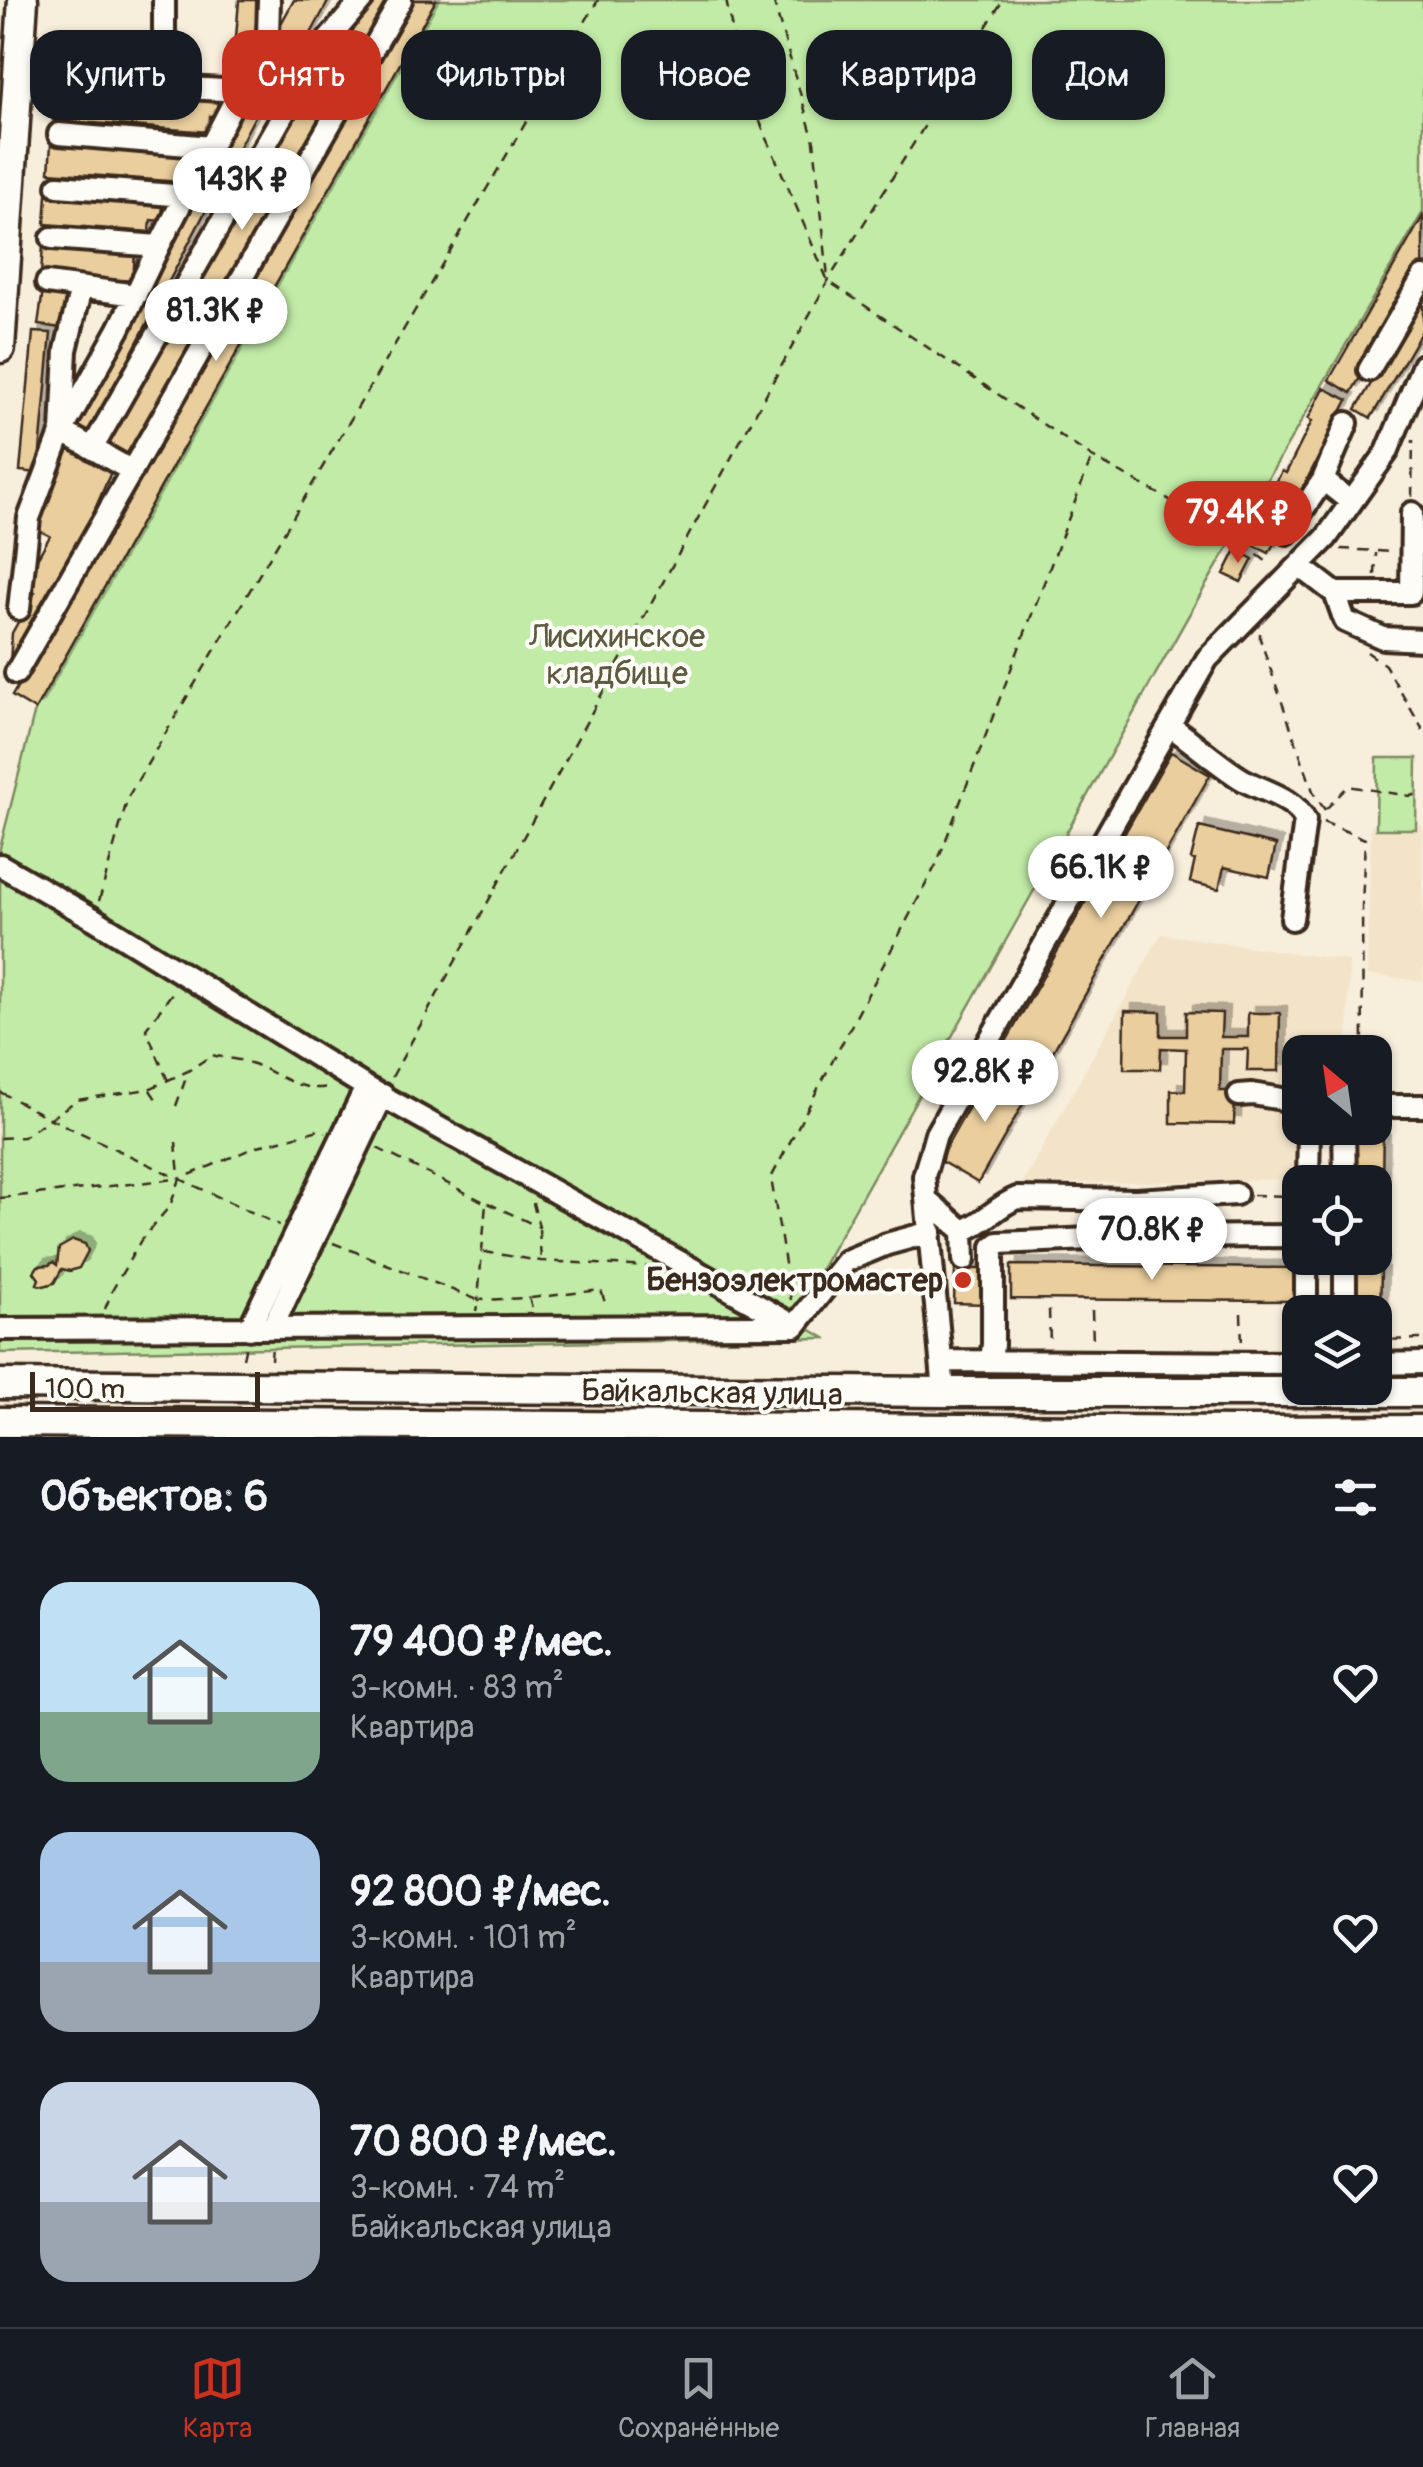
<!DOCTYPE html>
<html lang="ru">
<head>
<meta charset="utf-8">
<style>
  body { margin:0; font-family:Pangolin,sans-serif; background:#242831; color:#f1f3f6; height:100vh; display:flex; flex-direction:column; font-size:38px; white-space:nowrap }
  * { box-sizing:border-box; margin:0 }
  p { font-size:32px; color:#9ea1a6 }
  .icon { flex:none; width:55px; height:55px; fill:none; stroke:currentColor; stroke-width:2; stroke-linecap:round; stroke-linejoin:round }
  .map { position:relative; height:1437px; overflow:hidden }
  .panel { display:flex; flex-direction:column; background:#171b24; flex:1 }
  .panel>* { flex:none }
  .top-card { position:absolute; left:30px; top:30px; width:1365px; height:90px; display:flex; gap:20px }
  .needle { width:65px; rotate:331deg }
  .buttons { position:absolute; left:1282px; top:1035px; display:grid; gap:20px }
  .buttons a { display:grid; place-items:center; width:110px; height:110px; border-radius:20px; background:#171b24; box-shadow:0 2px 8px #0004; font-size:50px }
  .scale { position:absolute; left:30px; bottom:25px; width:230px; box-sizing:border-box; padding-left:10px; border:5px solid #3b2a1e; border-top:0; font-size:28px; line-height:35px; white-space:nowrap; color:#3b2a1e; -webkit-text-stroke:8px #fdfcf7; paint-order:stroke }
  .price { position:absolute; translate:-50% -85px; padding:0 22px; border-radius:35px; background:#fff; color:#222; font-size:32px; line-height:65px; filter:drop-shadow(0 2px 5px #0008) }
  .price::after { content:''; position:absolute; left:50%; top:60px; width:30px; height:22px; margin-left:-15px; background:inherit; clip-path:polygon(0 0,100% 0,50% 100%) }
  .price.on { background:#c8321e; color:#fff }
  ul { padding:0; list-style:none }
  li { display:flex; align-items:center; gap:30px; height:250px; padding:0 40px }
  li span { display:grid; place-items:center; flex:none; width:280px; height:200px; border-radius:30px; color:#555 }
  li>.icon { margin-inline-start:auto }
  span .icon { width:120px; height:120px; fill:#fffc; stroke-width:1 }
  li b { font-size:42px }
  h2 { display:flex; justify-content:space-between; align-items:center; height:120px; padding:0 40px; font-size:42px }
  .chip { padding:0 35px; border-radius:30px; background:#171b24; box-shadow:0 2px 8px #0004; font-size:35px; line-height:90px }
  .chip.on { background:#c8321e; color:#fff }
  .tab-bar { display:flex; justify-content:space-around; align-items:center; height:140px; border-top:2px solid #363941; background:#171b24; font-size:28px; color:#9ea1a6 }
  .tab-bar a { display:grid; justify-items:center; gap:5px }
  .tab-bar .on { color:#c8321e }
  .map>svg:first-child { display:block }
</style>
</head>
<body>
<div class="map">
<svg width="1423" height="1437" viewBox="0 0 1423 1437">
  <defs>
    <filter id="shadow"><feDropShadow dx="7" dy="-7" stdDeviation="0" flood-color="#0004"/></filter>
  </defs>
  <rect width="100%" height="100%" fill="#f7eedc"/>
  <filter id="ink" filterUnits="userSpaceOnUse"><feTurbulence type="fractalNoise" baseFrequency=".01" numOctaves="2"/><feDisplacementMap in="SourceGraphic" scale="20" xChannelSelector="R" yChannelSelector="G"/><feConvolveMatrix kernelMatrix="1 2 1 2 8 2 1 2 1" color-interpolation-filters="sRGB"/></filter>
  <g filter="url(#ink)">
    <path fill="#f3e4c9" d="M1371,824L1423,825V981L1367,975Z
      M1161,934L1349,961L1348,1052H1300L1295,1179L1022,1184Z"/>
    <path fill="#c2eba7" stroke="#7e8a62" stroke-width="2.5" d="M436,0H1423V212L1195,604L793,1319L825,1338L0,1353V848L35,710Z
      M1377,758H1417L1416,829H1376Z"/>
    <path fill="#eace9e" stroke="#3b2a1e" stroke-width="2.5" filter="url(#shadow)" d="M239,0H258L254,51L235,50Z
      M294,0H323L328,2L279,93L270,88L278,72L263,65L266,51Z
      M372,0H393L132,456L105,441L331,47L340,52Z
      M411,0H436L35,710L12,696Z
      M263,65L278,72L90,433L75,426Z
      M55,89L218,101L216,117L210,116L209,132L53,120Z
      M51,144L189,155L188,171H182L181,182L49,172Z
      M47,195L163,203L162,221L151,220L150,232L45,224Z
      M1423,216V268L1351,393L1329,380Z
      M43,245L135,252L133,281L41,274Z
      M43,290L66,292L62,328L38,325Z
      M1423,295V329L1371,418L1356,409Z
      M33,332L51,333L38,473L20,471Z
      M1324,388L1348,400L1269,553L1241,539L1255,512L1260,514L1282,471L1286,473L1312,421L1308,419Z
      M72,444L114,465L77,551L12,664L10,663L12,633L35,592L22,585L50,536L36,529L56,473Z
      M1236,550L1253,559L1241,582L1224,574Z
      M1171,752L1210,775L1031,1090L991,1068Z
      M1199,827L1276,845L1269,877L1224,867L1219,889L1190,882L1195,860L1191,859Z
      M1125,1011L1161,1012V1036H1186V1012L1222,1013L1221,1037H1248V1013H1280L1279,1071H1247L1248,1049H1221L1220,1091H1235L1234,1124L1171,1123V1090L1185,1091L1186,1049L1161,1048L1160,1069H1124Z
      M991,1068L1031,1090L978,1183L939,1160Z
      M1375,1120H1383L1380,1332H1375V1312H1352L1353,1258H1375V1182H1354L1355,1128H1375Z
      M73,1240L85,1244L88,1251L79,1268L70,1271L62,1269L54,1283L44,1286L37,1284L39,1279L34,1272L38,1266L49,1265L53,1262L57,1265L59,1248Z
      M1011,1265L1294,1268L1293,1301L1011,1299Z
      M955,1269H987V1304L954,1303Z"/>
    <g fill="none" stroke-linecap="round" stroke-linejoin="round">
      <defs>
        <path id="minor" d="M164,40V0
          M65,81L240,91
          M59,134L211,147
          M58,186L186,196
          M52,238L159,246
          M47,283L136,295
          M81,288L66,350L62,431L132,471
          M1369,370L1423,277
          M93,447L321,48L362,0
          M1323,480L1347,423
          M1287,533L1323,480L1351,502
          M1300,566L1335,593H1411L1412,513
          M1335,593L1345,621L1383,638L1423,640
          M19,609L29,518L62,431L119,329L159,246L268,36L269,0
          M16,673L401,0
          M1169,725C1193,742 1215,762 1240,778C1261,791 1293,796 1305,820L1292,919
          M0,865L94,919L366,1087L795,1326
          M1239,1095L1252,1094L1300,1102
          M1375,1106H1423
          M1344,1128L1345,1182
          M1308,1182L1309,1128
          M926,1199L963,1231C984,1223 997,1206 1017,1198L1136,1200L1236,1194
          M963,1231L964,1260
          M1345,1258V1312
          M1306,1312V1258
          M795,1326L846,1261L887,1244L931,1232
          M272,1328L383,1095
          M0,1329L793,1326
          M249,1329L366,1087
          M942,1361L1300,1363
          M991,1361L993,1344V1247L998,1243L1137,1237L1300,1236
          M1375,1364L1423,1363
          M944,1392L924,1176L936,1134L1207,659L1326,538L1387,452L1423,365"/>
        <path id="major" d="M0,348L23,0
          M0,1384L944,1392H1423
          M0,1422L1241,1431L1423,1430"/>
      </defs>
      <use href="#minor" stroke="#3b2a1e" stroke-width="28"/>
      <use href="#major" stroke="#3b2a1e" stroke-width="35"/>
      <path stroke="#3b2a1e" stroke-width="2.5" stroke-dasharray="10 8" stroke-linecap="butt" d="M726,0L743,82L828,281L1092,457L1226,531L1271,565
        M773,0L814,141L828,277
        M1412,497L1413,440
        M1341,549L1393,552
        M1375,575L1376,553
        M1260,633V639L1314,794L1325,810
        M1367,652L1385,665L1423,730
        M1326,809L1348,786L1410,796L1423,793
        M1323,822L1365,839L1362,907L1363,1052
        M99,901L128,797L598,0
        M392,1077L828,281L1003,0
        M168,1081L146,1029L175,989
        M150,1090L160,1105
        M0,1092L51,1119L279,1225
        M176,1106L187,1075
        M0,1138L23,1137L77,1100L149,1089L188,1071L212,1055C225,1058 240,1059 253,1064C277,1073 304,1095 331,1086
        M176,1142L179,1176
        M377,1148L486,1203L478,1300L529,1298L532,1308
        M1253,1195L1288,1196L1293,1191
        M0,1198L175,1179
        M488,1203L539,1227L533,1203
        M1287,1219L1288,1197
        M539,1229L541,1261
        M333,1243L478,1300L476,1311
        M484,1252L541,1261L650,1267
        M531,1298L601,1290L606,1306
        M791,1300L771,1178L937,863L1092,457
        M105,1309L113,1289L141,1240L170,1206L180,1179L258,1146L319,1130L326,1132
        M1049,1310L1050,1343
        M1092,1310L1093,1344
        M1241,1313L1242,1347
        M1375,1340L1423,1339
        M243,1358L246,1345
        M271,1360L272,1344"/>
      <use href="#minor" stroke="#fdfcf7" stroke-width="20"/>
      <use href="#major" stroke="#fdfcf7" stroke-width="28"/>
    </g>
  </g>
  <circle fill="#c8321e" stroke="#fdfcf7" stroke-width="4" cx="963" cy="1280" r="10"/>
  <g text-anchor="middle" stroke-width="8" stroke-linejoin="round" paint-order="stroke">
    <g font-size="32" fill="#5d5a40" stroke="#fdfcf7">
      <text x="617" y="647">Лисихинское<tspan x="617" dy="37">кладбище</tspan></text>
    </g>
    <g font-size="32" font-weight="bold" fill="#3b2a1e" stroke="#fdfcf7" text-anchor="end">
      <text x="943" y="1291">Бензоэлектромастер</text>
    </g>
    <g font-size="32" fill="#3b2a1e" stroke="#fdfcf7">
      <text transform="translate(712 1392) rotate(1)" y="11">Байкальская улица</text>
    </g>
  </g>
</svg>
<div class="buttons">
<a><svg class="needle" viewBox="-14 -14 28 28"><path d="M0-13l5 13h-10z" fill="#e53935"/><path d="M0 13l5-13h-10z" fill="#9ea1a6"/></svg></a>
<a><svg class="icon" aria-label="locate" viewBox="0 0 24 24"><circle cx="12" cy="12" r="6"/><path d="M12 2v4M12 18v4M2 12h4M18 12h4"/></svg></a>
<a><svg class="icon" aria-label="layers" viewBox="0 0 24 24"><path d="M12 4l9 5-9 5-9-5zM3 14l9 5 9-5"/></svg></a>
</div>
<div class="scale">100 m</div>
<b class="price" style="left:242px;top:233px">143K ₽</b>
<b class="price" style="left:216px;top:364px">81.3K ₽</b>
<b class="price on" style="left:1238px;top:566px">79.4K ₽</b>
<b class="price" style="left:1101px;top:921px">66.1K ₽</b>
<b class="price" style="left:985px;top:1125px">92.8K ₽</b>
<b class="price" style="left:1152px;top:1283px">70.8K ₽</b>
<div class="top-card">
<a class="chip">Купить</a>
<a class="chip on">Снять</a>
<a class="chip">Фильтры</a>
<a class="chip">Новое</a>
<a class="chip">Квартира</a>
<a class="chip">Дом</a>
</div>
</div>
<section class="panel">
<h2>Объектов: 6<svg class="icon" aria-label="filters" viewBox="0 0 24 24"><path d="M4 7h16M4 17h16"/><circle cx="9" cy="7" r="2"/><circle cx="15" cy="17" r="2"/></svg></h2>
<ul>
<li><span style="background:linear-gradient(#bfe0f5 65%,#7fa58c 0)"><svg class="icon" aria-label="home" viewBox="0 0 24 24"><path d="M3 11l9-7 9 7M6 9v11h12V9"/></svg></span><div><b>79 400 ₽/мес.</b><p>3-комн. · 83 m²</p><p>Квартира</p></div><svg class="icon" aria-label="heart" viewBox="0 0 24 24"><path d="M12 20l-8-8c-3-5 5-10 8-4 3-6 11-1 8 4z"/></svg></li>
<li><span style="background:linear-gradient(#a9c7e8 65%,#9aa5b1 0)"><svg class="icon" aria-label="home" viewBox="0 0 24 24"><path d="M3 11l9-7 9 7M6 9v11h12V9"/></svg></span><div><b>92 800 ₽/мес.</b><p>3-комн. · 101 m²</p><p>Квартира</p></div><svg class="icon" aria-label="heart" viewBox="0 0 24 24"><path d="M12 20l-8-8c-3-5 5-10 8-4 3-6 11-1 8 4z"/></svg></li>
<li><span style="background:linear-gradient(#c9d6e8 60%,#9aa5b1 0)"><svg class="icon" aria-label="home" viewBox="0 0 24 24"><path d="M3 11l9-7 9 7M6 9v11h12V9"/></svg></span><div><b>70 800 ₽/мес.</b><p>3-комн. · 74 m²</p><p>Байкальская улица</p></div><svg class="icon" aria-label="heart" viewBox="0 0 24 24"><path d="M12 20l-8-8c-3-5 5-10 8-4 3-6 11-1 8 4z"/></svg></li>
</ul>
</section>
<nav class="tab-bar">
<a class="on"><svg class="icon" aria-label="map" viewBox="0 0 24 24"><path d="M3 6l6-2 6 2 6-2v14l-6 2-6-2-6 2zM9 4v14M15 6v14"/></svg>Карта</a>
<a><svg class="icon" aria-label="saved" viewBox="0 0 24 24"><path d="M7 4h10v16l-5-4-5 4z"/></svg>Сохранённые</a>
<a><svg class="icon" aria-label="home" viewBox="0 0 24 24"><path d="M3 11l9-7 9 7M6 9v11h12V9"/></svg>Главная</a>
</nav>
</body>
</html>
